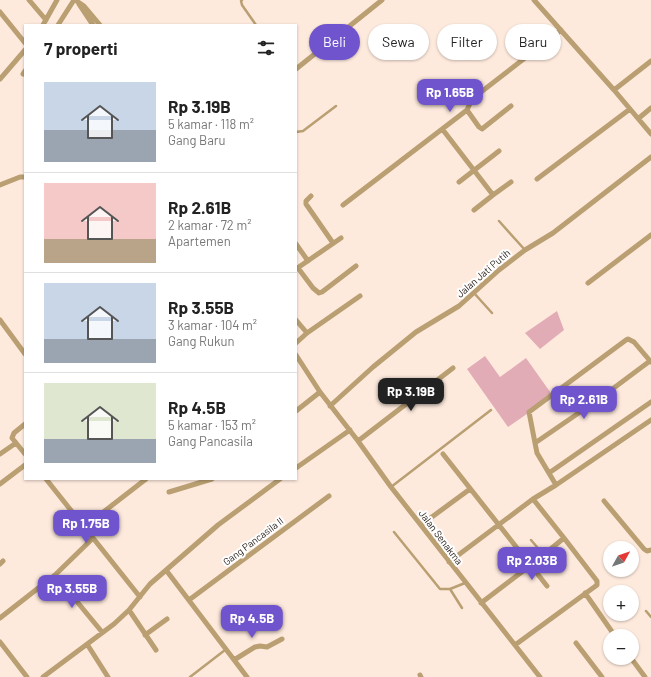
<!DOCTYPE html>
<html lang="id">
<head>
<meta charset="utf-8">
<style>
  body { margin:0; font-family:Barlow,sans-serif; background:#f6f6f6; color:#222; height:100vh; display:flex; flex-direction:column; font-size:15px; white-space:nowrap }
  * { box-sizing:border-box; margin:0 }
  p { font-size:13px; color:#767676 }
  .icon { flex:none; width:22px; height:22px; fill:none; stroke:currentColor; stroke-width:2; stroke-linecap:round; stroke-linejoin:round }
  .map { position:relative; flex:1; overflow:hidden }
  .panel { position:absolute; left:24px; top:24px; width:273px; height:456px; display:flex; flex-direction:column; background:#fff; border-radius:0px; box-shadow:0 1px 3px #0004 }
  .panel>* { flex:none }
  .hud { position:absolute; left:309px; top:24px; width:282px; height:36px; display:flex; gap:8px }
  .needle { width:26px; rotate:50deg }
  .buttons { position:absolute; left:603px; top:541px; display:grid; gap:8px }
  .buttons a { display:grid; place-items:center; width:36px; height:36px; border-radius:50%; background:#fff; box-shadow:0 1px 3px #0004; font-size:20px }
  .price { position:absolute; translate:-50% -34px; padding:0 9px; border-radius:8px; background:#7054ce; color:#fff; font-size:13px; line-height:26px; filter:drop-shadow(0 1px 2px #0008) }
  .price::after { content:''; position:absolute; left:50%; top:24px; width:12px; height:9px; margin-left:-6px; background:inherit; clip-path:polygon(0 0,100% 0,50% 100%) }
  .price.active { background:#222; color:#fff }
  ul { padding:0; list-style:none }
  li { display:flex; align-items:center; gap:12px; height:100px; padding:0 20px }
  li+li { border-top:1px solid #e0e0e0 }
  li span { display:grid; place-items:center; flex:none; width:112px; height:80px; border-radius:0px; color:#555 }
  li>.icon { margin-inline-start:auto }
  span .icon { width:48px; height:48px; fill:#fffc; stroke-width:1 }
  li b { font-size:17px }
  h2 { display:flex; justify-content:space-between; align-items:center; height:48px; padding:0 20px; font-size:17px }
  .chip { padding:0 14px; border-radius:18px; background:#fff; box-shadow:0 1px 3px #0004; font-size:14px; line-height:36px }
  .chip.active { background:#7054ce; color:#fff }
  .map>svg:first-child { display:block }
</style>
</head>
<body>
<div class="map">
<svg width="651" height="677" viewBox="0 0 651 677">
  <rect width="100%" height="100%" fill="#feeadd"/>
  <path fill="#e2acb7" d="M557,311L564,330L540,349L525,333Z
    M485,356L500,377L526,358L553,396L508,427L467,369Z"/>
  <g fill="none" stroke-linecap="round" stroke-linejoin="round">
    <path stroke="#b99f72" stroke-width="2.5" d="M242,0L241,1L242,5L256,25
      M296,132L303,131L336,106
      M499,221L525,250
      M474,293L492,313
      M391,487L491,410
      M394,532L440,589H450L465,583
      M531,540L543,554
      M450,589L462,608
      M646,611L651,617
      M190,677L225,650"/>
    <path stroke="#b99f72" stroke-width="5" d="M29,0L46,20
      M75,0L84,6L100,25
      M534,0L614,90L651,134
      M79,4L93,25
      M0,12L25,43
      M43,25L57,0
      M58,25L74,0
      M296,69L382,0
      M23,74L25,71
      M0,79L25,50
      M614,90L651,61
      M467,110L479,127L482,129L511,106
      M639,118L651,108
      M443,130L493,195L474,210
      M537,179L630,109
      M459,182L499,151
      M0,185L20,177H25
      M493,195L511,182
      M311,196L306,201V204L333,243
      M343,205L467,110L472,99L561,30
      M296,244L308,261
      M298,268L313,288L319,293L322,292L356,266
      M296,269L341,238
      M588,283L651,235
      M0,320L25,354
      M296,320L307,333
      M296,343L307,333L360,296
      M296,355L320,392L358,441L391,487L540,677
      M330,406L373,367L416,332L459,306L499,270L525,250L553,233L651,157
      M296,411L320,392
      M25,424L14,433L12,438L25,454
      M358,441L453,368
      M535,443L529,412L626,340L628,339L634,342L651,362
      M0,454L16,443
      M443,454L547,586
      M296,468L350,430
      M549,473L651,402
      M46,479L140,597
      M0,484L25,465
      M556,485L537,453L535,443L599,399L650,361
      M169,492L212,479
      M604,501L644,549L647,551L651,550
      M421,525L470,489
      M84,527L146,479
      M449,562L533,499L556,485L651,420
      M0,564L3,561
      M166,570L247,677
      M55,575L102,632
      M585,593L615,636
      M189,600L329,496
      M481,603L531,565L564,538L533,499
      M129,610L156,650
      M0,618L55,575L92,539
      M145,635L167,619
      M0,642L27,677
      M576,643L602,677
      M87,644L108,677
      M515,645L597,585V581L564,538
      M631,658L645,677
      M234,660L255,647L260,646L267,647L282,639
      M420,675L421,677
      M43,677L114,624L129,610L150,584L218,525L280,479"/>
  </g>
  <g text-anchor="middle" stroke-width="4" stroke-linejoin="round" paint-order="stroke">
    <g font-size="10" fill="#271e18" stroke="#fff">
      <text transform="translate(483 273) rotate(-41)" y="4">Jalan Jati Putih</text>
      <text transform="translate(441 537) rotate(53)" y="4">Jalan Senakma</text>
      <text transform="translate(253 541) rotate(-37)" y="4">Gang Pancasila II</text>
    </g>
  </g>
</svg>
<div class="buttons">
<a><svg class="needle" viewBox="-14 -14 28 28"><path d="M0-13l5 13h-10z" fill="#e53935"/><path d="M0 13l5-13h-10z" fill="#767676"/></svg></a>
<a>+</a>
<a>−</a>
</div>
<b class="price" style="left:450px;top:113px">Rp 1.65B</b>
<b class="price active" style="left:411px;top:412px">Rp 3.19B</b>
<b class="price" style="left:584px;top:420px">Rp 2.61B</b>
<b class="price" style="left:86px;top:544px">Rp 1.75B</b>
<b class="price" style="left:532px;top:581px">Rp 2.03B</b>
<b class="price" style="left:72px;top:609px">Rp 3.55B</b>
<b class="price" style="left:252px;top:639px">Rp 4.5B</b>
<div class="hud">
<a class="chip active">Beli</a>
<a class="chip">Sewa</a>
<a class="chip">Filter</a>
<a class="chip">Baru</a>
</div>
<section class="panel">
<h2>7 properti<svg class="icon" aria-label="filters" viewBox="0 0 24 24"><path d="M4 7h16M4 17h16"/><circle cx="9" cy="7" r="2"/><circle cx="15" cy="17" r="2"/></svg></h2>
<ul>
<li><span style="background:linear-gradient(#c9d6e8 60%,#9aa5b1 0)"><svg class="icon" aria-label="home" viewBox="0 0 24 24"><path d="M3 11l9-7 9 7M6 9v11h12V9"/></svg></span><div><b>Rp 3.19B</b><p>5 kamar · 118 m²</p><p>Gang Baru</p></div></li>
<li><span style="background:linear-gradient(#f6c9c9 70%,#b9a48a 0)"><svg class="icon" aria-label="home" viewBox="0 0 24 24"><path d="M3 11l9-7 9 7M6 9v11h12V9"/></svg></span><div><b>Rp 2.61B</b><p>2 kamar · 72 m²</p><p>Apartemen</p></div></li>
<li><span style="background:linear-gradient(#c9d6e8 70%,#9aa5b1 0)"><svg class="icon" aria-label="home" viewBox="0 0 24 24"><path d="M3 11l9-7 9 7M6 9v11h12V9"/></svg></span><div><b>Rp 3.55B</b><p>3 kamar · 104 m²</p><p>Gang Rukun</p></div></li>
<li><span style="background:linear-gradient(#dfe7d0 70%,#9aa5b1 0)"><svg class="icon" aria-label="home" viewBox="0 0 24 24"><path d="M3 11l9-7 9 7M6 9v11h12V9"/></svg></span><div><b>Rp 4.5B</b><p>5 kamar · 153 m²</p><p>Gang Pancasila</p></div></li>
</ul>
</section>
</div>
</body>
</html>
